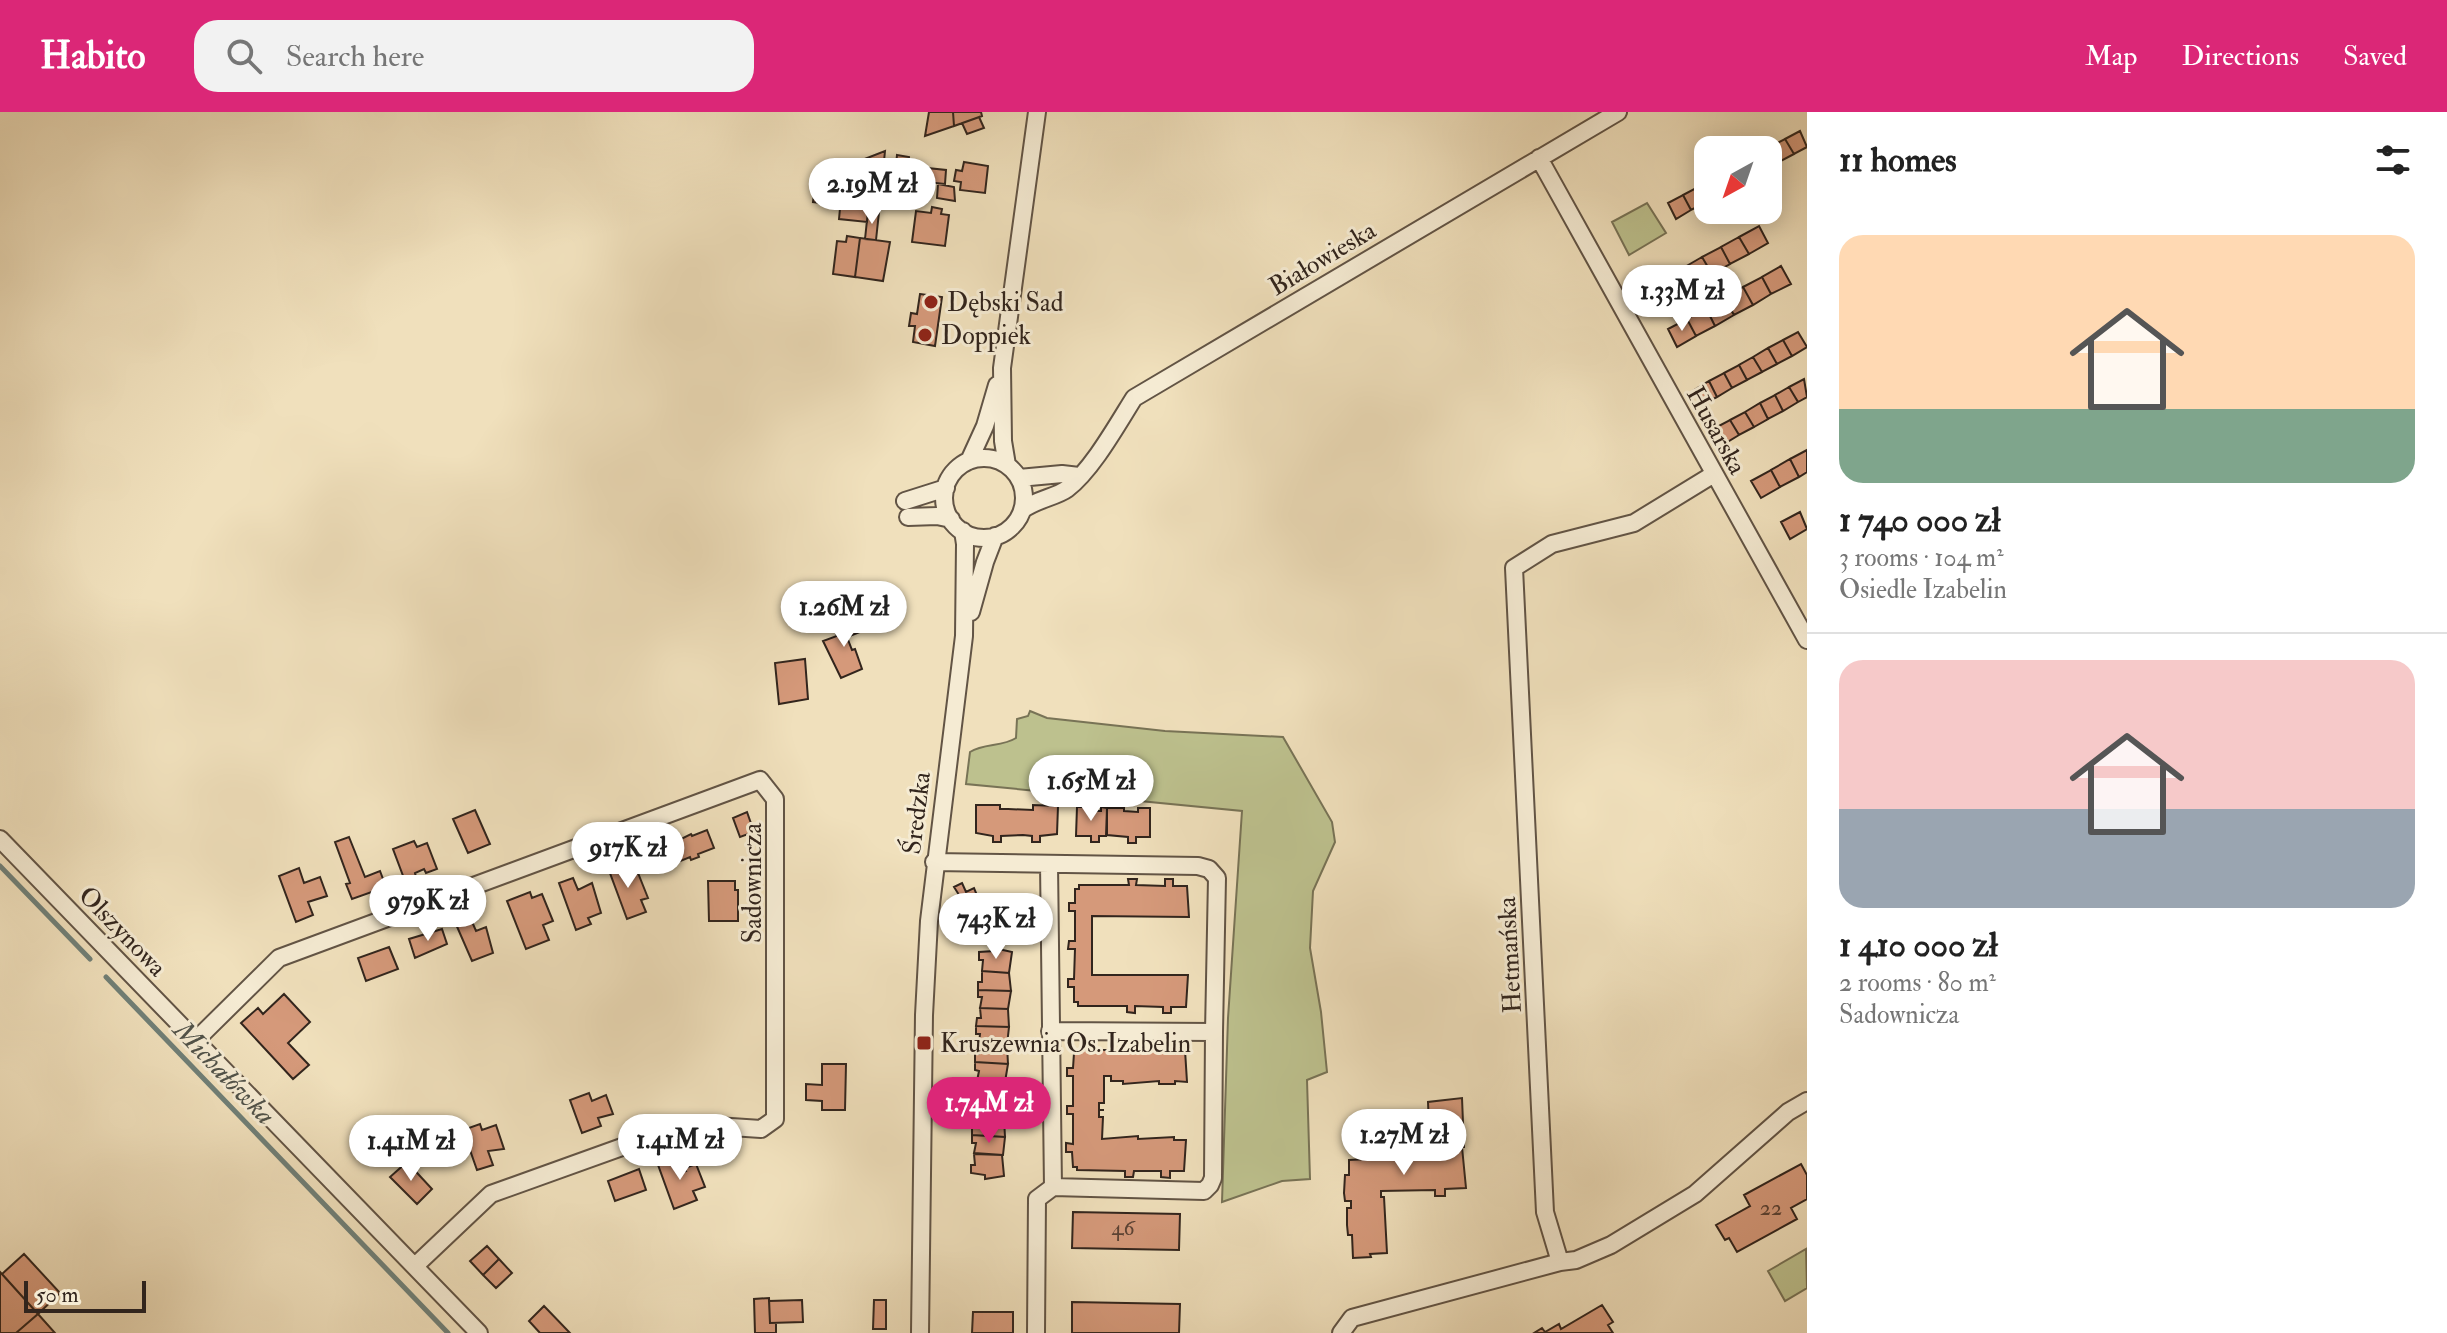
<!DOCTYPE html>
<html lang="en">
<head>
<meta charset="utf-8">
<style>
  body { margin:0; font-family:"IM FELL Double Pica",serif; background:#f2f2f2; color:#222; height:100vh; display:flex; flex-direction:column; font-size:30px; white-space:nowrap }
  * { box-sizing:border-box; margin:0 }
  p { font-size:26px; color:#767676 }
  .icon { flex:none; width:44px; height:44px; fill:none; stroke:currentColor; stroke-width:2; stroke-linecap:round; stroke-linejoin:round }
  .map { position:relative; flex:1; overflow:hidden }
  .details { display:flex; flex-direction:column; background:#fff; width:640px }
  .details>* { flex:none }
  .needle { width:52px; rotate:220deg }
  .buttons { position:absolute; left:1694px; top:24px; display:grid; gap:16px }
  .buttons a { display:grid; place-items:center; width:88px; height:88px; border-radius:16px; background:#fff; box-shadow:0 4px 20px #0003; font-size:40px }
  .scale { position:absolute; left:24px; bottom:20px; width:122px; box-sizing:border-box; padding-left:8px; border:4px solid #32251d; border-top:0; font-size:22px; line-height:28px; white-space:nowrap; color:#32251d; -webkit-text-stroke:6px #f5ebd3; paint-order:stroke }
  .price { position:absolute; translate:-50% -68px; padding:0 18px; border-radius:28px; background:#fff; color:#222; font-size:26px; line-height:52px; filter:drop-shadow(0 2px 4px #0008) }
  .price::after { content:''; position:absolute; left:50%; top:48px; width:24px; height:18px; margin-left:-12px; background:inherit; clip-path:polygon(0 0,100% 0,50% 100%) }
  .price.selected { background:#db2777; color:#fff }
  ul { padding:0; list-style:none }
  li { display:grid; align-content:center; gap:16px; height:424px; padding:0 32px }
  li+li { border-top:2px solid #e0e0e0 }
  li span { display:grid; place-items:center; height:248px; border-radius:24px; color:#555 }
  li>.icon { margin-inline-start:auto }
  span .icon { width:144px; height:144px; fill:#fffc; stroke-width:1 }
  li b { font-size:34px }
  h2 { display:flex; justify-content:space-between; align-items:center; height:96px; padding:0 32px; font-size:34px }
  header { display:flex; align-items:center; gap:48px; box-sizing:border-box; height:112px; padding:0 40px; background:#db2777; color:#fff }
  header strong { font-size:38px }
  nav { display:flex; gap:44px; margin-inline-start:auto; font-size:28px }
  .search { width:560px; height:72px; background:#f2f2f2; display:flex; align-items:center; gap:20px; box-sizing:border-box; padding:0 28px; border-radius:24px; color:#767676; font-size:30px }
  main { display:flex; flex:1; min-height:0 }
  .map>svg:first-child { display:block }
</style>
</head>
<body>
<header>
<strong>Habito</strong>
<div class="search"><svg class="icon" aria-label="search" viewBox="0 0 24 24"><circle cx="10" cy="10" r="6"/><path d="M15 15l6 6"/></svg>Search here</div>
<nav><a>Map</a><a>Directions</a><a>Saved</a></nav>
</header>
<main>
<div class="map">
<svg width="1807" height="1221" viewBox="0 0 1807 1221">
  <rect width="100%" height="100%" fill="#f0e0bc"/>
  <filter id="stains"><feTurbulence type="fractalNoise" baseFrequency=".0025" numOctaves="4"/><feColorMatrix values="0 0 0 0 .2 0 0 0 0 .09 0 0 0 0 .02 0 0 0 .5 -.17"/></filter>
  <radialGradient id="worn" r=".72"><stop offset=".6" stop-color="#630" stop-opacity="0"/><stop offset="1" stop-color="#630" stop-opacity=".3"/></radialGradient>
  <path fill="#bdc18e" stroke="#787356" stroke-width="2" d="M1647,91L1666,121L1629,143L1612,110Z
    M1030,599L1047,606L1165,619L1283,625L1332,710L1335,730L1313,779L1310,836L1321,900L1327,960L1307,968L1310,1067L1282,1069L1222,1090L1228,906L1242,699L966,672L970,640C984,631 1002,635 1016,626L1017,607L1028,604Z
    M1806,1137L1807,1176L1785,1189L1768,1159Z"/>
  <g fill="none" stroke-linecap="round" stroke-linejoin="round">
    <path stroke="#708078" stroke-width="5" d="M0,754L90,847
      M106,865L448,1221"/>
  </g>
  <path fill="#d5997a" stroke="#32251d" stroke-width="2" d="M929,0H953L954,14L925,24Z
    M953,0H981L982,4L954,14Z
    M979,5L984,16L967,22L962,11Z
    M1800,19L1807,35L1794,42L1785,27Z
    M1785,27L1794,42L1779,50L1770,35Z
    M885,39L879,100L868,99L867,110L839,107L844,55Z
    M897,43L909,45L907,66L895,64Z
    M964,50L988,54L985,81L960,78L961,70L954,69L956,58L962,59Z
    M908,54L946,58L945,72L907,68Z
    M844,55L840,93L813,90L816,65Z
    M938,72L954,75L955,89L937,86Z
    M1698,75L1707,90L1691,98L1683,83Z
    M1683,83L1691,98L1676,107L1668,91Z
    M932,95L942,97L941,102L949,103L945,134L912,130L916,99L931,101Z
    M868,99L879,100L876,128L865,127Z
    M1759,114L1768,131L1749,142L1739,125Z
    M847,124L860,126L855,165L833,162L837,129L846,130Z
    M1739,125L1749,142L1730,152L1721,135Z
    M860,126L890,130L883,169L855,165Z
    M1721,135L1730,152L1712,162L1702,145Z
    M1702,145L1712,162L1693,173L1683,156Z
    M1781,154L1791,172L1771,182L1762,165Z
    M1683,156L1693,173L1674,183L1664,166Z
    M1762,165L1771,182L1753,193L1743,175Z
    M1664,166L1674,183L1655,194L1645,177Z
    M1743,175L1753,193L1734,203L1724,186Z
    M920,182L942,185L935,234L913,230L915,214H909L911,201L917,202Z
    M1724,186L1734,203L1715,214L1706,196Z
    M1706,196L1715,214L1696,224L1687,207Z
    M1687,207L1696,224L1677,235L1668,217Z
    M1798,220L1807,235L1792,244L1783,228Z
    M1783,228L1792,244L1777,252L1768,236Z
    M1768,236L1777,252L1762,260L1753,245Z
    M1753,245L1762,260L1747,268L1739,253Z
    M1739,253L1747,268L1732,276L1724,261Z
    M1724,261L1732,276L1717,285L1709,269Z
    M1804,267L1807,285L1798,290L1789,275Z
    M1709,269L1717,285L1702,293L1694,278Z
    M1789,275L1798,290L1783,299L1775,283Z
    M1775,283L1783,299L1768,307L1760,291Z
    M1760,291L1768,307L1754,315L1745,300Z
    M1745,300L1754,315L1739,323L1730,308Z
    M1730,308L1739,323L1724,332L1715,316Z
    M1807,338V360L1799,365L1790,347Z
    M1790,347L1799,365L1780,375L1771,358Z
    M1771,358L1780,375L1761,386L1751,369Z
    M1800,400L1807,417L1790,427L1781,410Z
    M855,507L860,520L847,525L852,538L855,537L862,557L841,566L823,529L837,524L834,515Z
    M805,547L808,587L779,592L775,551Z
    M976,693H1000V697H1008L1033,698V693L1058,694L1057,722L1040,724V730H1032V724L1023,723L1001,724V730H993V724L976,721Z
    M1077,695H1087V699H1101V695L1107,696L1106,724H1099V730H1091V724H1076Z
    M1107,696H1124V699L1138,700V696H1150V725H1136V731H1128V725L1107,723Z
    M475,698L490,732L468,741L453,707Z
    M747,700L754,720L740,725L733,706Z
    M707,718L714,736L698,742L699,745L691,748L690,745L678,750L671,732L691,722L692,724Z
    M349,725L365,765L380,759L386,775L352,787L346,772L350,771L335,730Z
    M414,729L417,735L427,731L437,757L426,761L424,757L415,761L416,765L405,769L393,737Z
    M622,748L629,764L638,761L648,786L641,788L646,800L627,807L607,753Z
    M299,756L304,771L320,765L327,784L308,790L313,803L296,810L279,764Z
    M573,766L578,778L592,771L601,801L588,806L591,812L576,818L559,771Z
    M1128,767H1137L1136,773L1165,774V767H1173V774H1187L1189,805L1092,804V863H1188L1186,895H1171V901H1163V895L1135,894V901L1127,900V894H1078V890H1074V875H1068V867H1074L1075,837H1068L1069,829H1075V799H1069V791H1075V777H1079V773H1129Z
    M708,769H735V778H738V809H709Z
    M962,771L966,780L974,776L979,788L966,794L954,775Z
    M530,780L532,786L542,782L553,809L543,813L549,828L526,837L507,789Z
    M470,805L476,819L486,815L493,841L472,849L455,810Z
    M442,817L447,832L415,846L409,827Z
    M389,835L398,857L366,869L358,846Z
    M994,836L1012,840L1009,861L982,859L983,848H979V840L994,839Z
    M982,859L1009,861L1011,879L978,878V870H982Z
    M978,878L1011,879L1008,897L980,896L982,885H978Z
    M284,882L310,910L288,931L309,953L293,967L241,911L258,896L263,902Z
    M980,896L1008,897L1009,915L976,914L977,906H981Z
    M976,914L1009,915L1007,933L979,932L980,922H976Z
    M979,932L1007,933L1008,952L975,950V942H979Z
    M1127,932H1135V938H1163V932H1171V938H1185L1187,970L1175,969V972H1159V969L1123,972V969H1111V964H1104V991H1099V998H1104H1099V1005H1103L1102,1027L1138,1024V1027L1174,1025V1028H1186L1184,1059H1170V1066L1161,1065V1059H1134L1133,1065H1125V1059L1077,1058V1055H1073L1072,1040H1066V1031L1073,1032V1002H1067V994H1073V964H1067V956H1073L1074,941H1078V938H1127Z
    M975,950L1008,952L1005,970L977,969L979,959L975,958Z
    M822,952H846L845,998H822V989L806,988V972L822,973Z
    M977,969L1005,970L1007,988L974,987V979H978Z
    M589,981L592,989L606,983L613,1002L598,1006L601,1014L582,1021L570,988Z
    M1462,986L1464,1035H1462L1466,1076L1445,1077V1084H1435V1078L1381,1079V1085H1384L1387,1141L1370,1142L1371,1145L1353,1146L1352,1123H1348L1347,1113V1096H1351V1089H1345L1344,1081L1345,1063H1349V1048L1430,1044V1024H1426L1425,1014H1429L1428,990Z
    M974,987L1007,988L1004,1006L976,1005L977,995H973Z
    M976,1005L1004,1006L1005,1025L972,1023V1016H977Z
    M480,1012L482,1018L496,1013L504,1037L488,1039L493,1053L477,1058L463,1018Z
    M972,1023L1005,1025L1003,1043L974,1041L976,1031H972Z
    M974,1042L1002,1043L1004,1064L985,1067V1063L971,1061V1053H975Z
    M675,1044L681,1060L686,1059L685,1056L696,1052L705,1075L693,1079L697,1088L674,1097L657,1050Z
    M407,1050L432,1077L417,1092L390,1065Z
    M1801,1052L1807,1063V1087L1791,1096L1797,1107L1737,1140L1729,1126L1725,1128L1716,1113L1750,1094L1744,1083Z
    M639,1057L646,1078L615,1089L608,1069Z
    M1073,1100L1180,1102L1179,1138L1072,1136Z
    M487,1134L499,1147L483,1163L470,1149Z
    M24,1142L60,1181L38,1202L2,1162Z
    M499,1147L512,1161L496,1176L483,1163Z
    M0,1160L38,1202L16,1221H0Z
    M769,1186L770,1211H776V1221H755L754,1187Z
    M802,1188L803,1210L770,1211L769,1189Z
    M874,1188H886V1217H873Z
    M1072,1190L1180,1192L1179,1221H1072Z
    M1602,1193L1613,1210L1608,1213L1613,1221H1534L1542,1216L1545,1220L1559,1212L1561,1217Z
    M544,1194L570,1221H540L529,1209Z
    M973,1200H1013V1221H972Z
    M38,1202L55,1221H16Z"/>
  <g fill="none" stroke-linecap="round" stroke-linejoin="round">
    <defs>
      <path id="minor" d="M1539,46L1807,528
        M944 386a40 40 0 1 1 80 0a40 40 0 1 1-80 0Z
        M969,349L985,314L997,273
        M1007,353L1003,329L1002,256L1037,0
        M1714,362L1634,411L1552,432L1514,456L1545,1100L1560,1150L1576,1148L1611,1133L1695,1082L1788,1000L1807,989
        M1019,366L1062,362L1079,364
        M905,389L946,376
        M1022,398C1037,387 1056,385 1067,377C1092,358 1117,313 1134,286L1618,0
        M908,405L937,404L951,407
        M971,500L985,450L995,424
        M0,727L479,1221
        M934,750L1198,754L1209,757L1217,766L1214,920L1050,919
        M1049,752L1053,1075
        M196,928L279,846L760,668L775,687V1007L761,1017L686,1012L491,1082L415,1154
        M920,1221L924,903L929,809L964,524L965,432L963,419
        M1036,1221L1037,1087L1053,1075L1204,1079L1210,1073L1213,1066L1214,920
        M1341,1221L1352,1206L1560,1150"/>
    </defs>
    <use href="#minor" stroke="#625445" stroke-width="20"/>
    <use href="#minor" stroke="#f5ebd3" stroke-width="16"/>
  </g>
  <g fill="#8f2418" stroke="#f5ebd3" stroke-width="3">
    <circle cx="931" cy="190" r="8"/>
    <circle cx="925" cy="223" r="8"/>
    <rect x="916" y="923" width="16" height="16" rx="4"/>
  </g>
  <g text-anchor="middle" stroke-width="6" stroke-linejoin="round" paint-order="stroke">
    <g font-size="22" fill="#5b4234">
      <text x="1771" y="1103">22</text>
      <text x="1123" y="1123">46</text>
    </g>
    <g font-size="26" fill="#32251d" stroke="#f5ebd3">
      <text transform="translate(1322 146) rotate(-31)" y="9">Białowieska</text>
      <text transform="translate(1717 318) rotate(61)" y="9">Husarska</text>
      <text transform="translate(916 701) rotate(-83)" y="9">Średzka</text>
      <text transform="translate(752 771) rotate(-90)" y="9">Sadownicza</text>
      <text transform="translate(123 819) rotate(46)" y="9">Olszynowa</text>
      <text transform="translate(1509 843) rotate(-93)" y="9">Hetmańska</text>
    </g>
    <g font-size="26" fill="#32251d" stroke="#f5ebd3" text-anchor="start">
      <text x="947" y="199">Dębski Sad</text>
      <text x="941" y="232">Doppiek</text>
      <text x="940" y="940">Kruszewnia Os. Izabelin</text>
    </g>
    <g font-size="28" font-style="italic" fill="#51534a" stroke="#f5ebd3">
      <text transform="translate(225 960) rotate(46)" y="10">Michałówka</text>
    </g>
  </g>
  <rect width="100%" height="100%" filter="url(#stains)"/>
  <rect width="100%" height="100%" fill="url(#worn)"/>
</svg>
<div class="buttons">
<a><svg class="needle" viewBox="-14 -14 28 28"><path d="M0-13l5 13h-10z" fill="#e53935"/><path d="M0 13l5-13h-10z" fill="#767676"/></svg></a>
</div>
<div class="scale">50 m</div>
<b class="price" style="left:872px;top:114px">2.19M zł</b>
<b class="price" style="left:1682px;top:221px">1.33M zł</b>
<b class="price" style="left:844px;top:537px">1.26M zł</b>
<b class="price" style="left:1091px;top:711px">1.65M zł</b>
<b class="price" style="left:628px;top:778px">917K zł</b>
<b class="price" style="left:428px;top:831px">979K zł</b>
<b class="price" style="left:996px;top:849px">743K zł</b>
<b class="price selected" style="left:989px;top:1033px">1.74M zł</b>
<b class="price" style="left:1404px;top:1065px">1.27M zł</b>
<b class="price" style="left:680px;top:1070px">1.41M zł</b>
<b class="price" style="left:411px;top:1071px">1.41M zł</b>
</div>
<section class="details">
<h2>11 homes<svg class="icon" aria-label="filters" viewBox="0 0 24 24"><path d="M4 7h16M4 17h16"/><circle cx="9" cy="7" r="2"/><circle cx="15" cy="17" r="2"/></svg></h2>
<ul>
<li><span style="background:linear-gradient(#ffd9b3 70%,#7fa58c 0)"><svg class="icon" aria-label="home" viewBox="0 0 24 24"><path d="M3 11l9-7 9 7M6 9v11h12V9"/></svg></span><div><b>1 740 000 zł</b><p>3 rooms · 104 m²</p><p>Osiedle Izabelin</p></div></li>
<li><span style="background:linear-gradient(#f6c9c9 60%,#9aa5b1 0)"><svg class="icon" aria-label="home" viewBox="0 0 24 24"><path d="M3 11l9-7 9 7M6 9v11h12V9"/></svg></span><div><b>1 410 000 zł</b><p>2 rooms · 80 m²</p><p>Sadownicza</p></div></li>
</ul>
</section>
</main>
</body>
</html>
